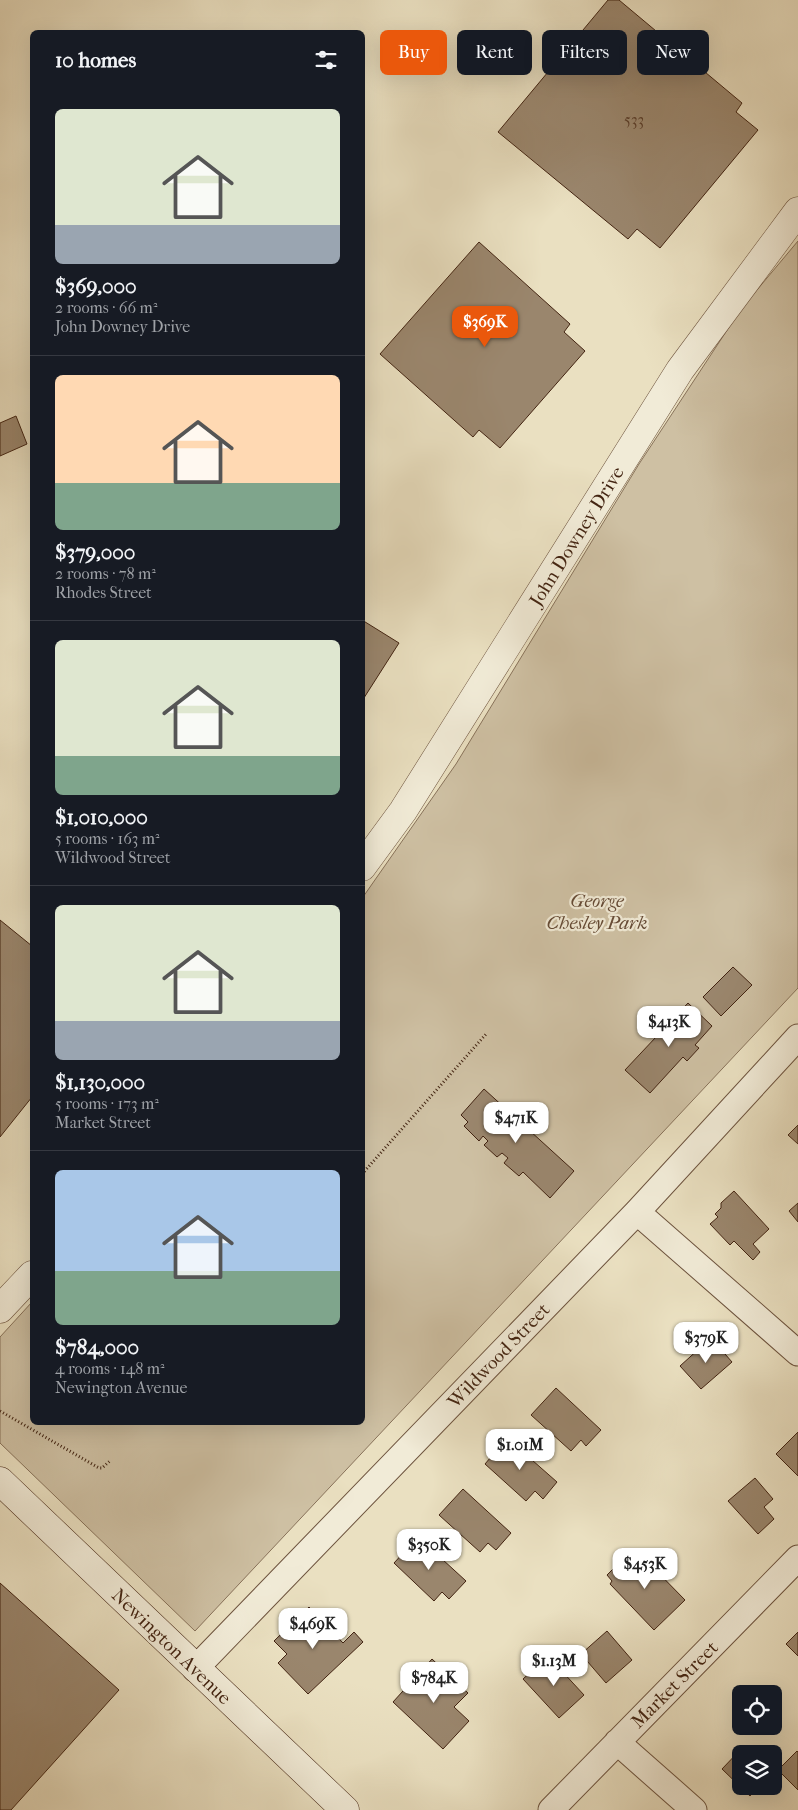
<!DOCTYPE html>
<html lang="en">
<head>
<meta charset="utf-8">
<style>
  body { margin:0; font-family:"IM FELL French Canon",serif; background:#20242c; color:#f1f3f6; height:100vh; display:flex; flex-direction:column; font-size:19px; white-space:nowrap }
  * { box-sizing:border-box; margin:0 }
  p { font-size:16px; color:#9ea1a6 }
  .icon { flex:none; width:28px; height:28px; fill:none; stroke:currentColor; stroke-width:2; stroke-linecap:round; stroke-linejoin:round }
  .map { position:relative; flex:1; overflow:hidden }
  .sheet { position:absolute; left:30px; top:30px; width:335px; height:1395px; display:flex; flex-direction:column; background:#171b24; border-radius:8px; box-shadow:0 5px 20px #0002 }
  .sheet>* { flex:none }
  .guide { position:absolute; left:380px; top:30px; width:342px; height:45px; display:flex; gap:10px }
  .buttons { position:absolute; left:732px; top:1685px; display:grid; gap:10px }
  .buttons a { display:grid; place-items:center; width:50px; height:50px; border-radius:8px; background:#171b24; box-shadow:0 5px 20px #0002; font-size:25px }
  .price { position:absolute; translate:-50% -42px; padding:0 11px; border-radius:10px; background:#fff; color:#222; font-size:16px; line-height:32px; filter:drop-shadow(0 1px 2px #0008) }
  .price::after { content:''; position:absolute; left:50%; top:30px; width:15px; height:11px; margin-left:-8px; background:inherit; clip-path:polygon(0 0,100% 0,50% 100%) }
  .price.current { background:#ea580c; color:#fff }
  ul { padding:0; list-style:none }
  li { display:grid; align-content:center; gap:10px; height:265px; padding:0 25px }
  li+li { border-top:1px solid #363941 }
  li span { display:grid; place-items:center; height:155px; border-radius:8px; color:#555 }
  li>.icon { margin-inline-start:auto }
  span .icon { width:90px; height:90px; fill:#fffc; stroke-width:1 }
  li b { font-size:21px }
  h2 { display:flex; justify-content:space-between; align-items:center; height:60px; padding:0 25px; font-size:21px }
  .chip { padding:0 18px; border-radius:8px; background:#171b24; box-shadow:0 5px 20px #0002; font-size:18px; line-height:45px }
  .chip.current { background:#ea580c; color:#fff }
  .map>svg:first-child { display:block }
</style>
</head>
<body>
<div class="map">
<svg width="798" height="1810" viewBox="0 0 798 1810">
  <rect width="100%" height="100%" fill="#eae0c1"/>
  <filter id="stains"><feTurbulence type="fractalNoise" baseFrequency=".004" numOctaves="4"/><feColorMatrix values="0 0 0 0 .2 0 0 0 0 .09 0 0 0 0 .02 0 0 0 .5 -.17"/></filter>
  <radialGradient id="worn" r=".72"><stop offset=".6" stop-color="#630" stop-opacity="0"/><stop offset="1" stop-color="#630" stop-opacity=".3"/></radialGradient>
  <path fill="#cec0a3" stroke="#88725a" d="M798,241V988L195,1631L0,1443V1337L32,1302V1422H362L363,897L456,764L639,464L741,309Z"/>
  <path fill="#9a866d" stroke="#432412" d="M608,0H619L742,103L736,112L758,130L660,248L637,229L628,239L498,132Z
    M479,242L570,324L564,332L585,351L500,448L479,430L473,437L380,354Z
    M16,416L27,444L0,456V423Z
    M362,620L399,643L362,701Z
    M0,920L32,946V1097L0,1137Z
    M733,967L752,985L721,1016L703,997Z
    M688,1003L712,1026L695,1045L699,1048L687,1061L683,1057L650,1093L625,1070Z
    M484,1089L574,1171L550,1198L523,1172L519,1176L504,1163L508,1158L502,1153L497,1157L484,1145L488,1141L483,1136L479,1141L464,1126L468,1122L461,1115Z
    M798,1125V1144L788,1135Z
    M734,1191L769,1229L753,1244L760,1252L753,1260L734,1241L730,1245L710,1224L718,1217L715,1214L721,1208V1203Z
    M798,1203V1222L789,1211Z
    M711,1338L732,1362L701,1389L680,1366Z
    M556,1388L601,1430L586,1446L581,1440L571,1451L531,1415Z
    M798,1432V1476L776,1454Z
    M507,1438L557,1482L543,1499L535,1491L526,1501L485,1464Z
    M755,1478L773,1499L764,1507L774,1519L758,1534L728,1501Z
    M463,1489L511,1533L496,1550L488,1543L480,1552L439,1515Z
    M418,1537L466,1581L449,1599L442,1592L434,1601L394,1563Z
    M629,1553L634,1559L640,1554L685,1600L654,1630L610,1584L612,1581L607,1575Z
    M0,1583L119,1690L11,1810H0Z
    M309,1607L343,1643L354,1632L363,1642L308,1694L278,1663L287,1654L274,1641Z
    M607,1631L632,1660L606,1683L581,1654Z
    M798,1632V1656L786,1644Z
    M548,1656L584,1695L559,1718L523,1679Z
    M432,1659L468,1693L454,1707L469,1721L443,1749L393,1702Z
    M742,1748L747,1752L752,1748L757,1753L741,1754V1786H759L750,1796L722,1769Z
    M797,1751L798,1752V1790L778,1770Z"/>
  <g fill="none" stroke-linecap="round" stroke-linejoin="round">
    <defs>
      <path id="minor" d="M637,1212L798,1353
        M195,1669L637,1212L798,1037
        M617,1742L694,1810
        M551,1810L798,1558"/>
      <path id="tertiary" d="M362,867L403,811L680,370L798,211
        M0,1309L32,1275"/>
      <path id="secondary" d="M0,1481L345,1810"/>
    </defs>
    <use href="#minor" stroke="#6d533e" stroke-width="27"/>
    <use href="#tertiary" stroke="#6d533e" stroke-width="29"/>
    <use href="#secondary" stroke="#432412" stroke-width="29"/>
    <path stroke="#432412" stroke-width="3" stroke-dasharray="1 2.5" stroke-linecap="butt" d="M362,1174L487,1033
      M0,1411L99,1468H102L111,1460"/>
    <use href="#minor" stroke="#f1ebd7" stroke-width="25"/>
    <use href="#tertiary" stroke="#f1ebd7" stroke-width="28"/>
    <use href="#secondary" stroke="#f1ebd7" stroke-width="28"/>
  </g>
  <g text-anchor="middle" stroke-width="4.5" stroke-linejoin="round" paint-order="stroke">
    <g font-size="16" fill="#593c29">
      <text x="634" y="125">533</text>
    </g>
    <g font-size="19" fill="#432412" stroke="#f1ebd7">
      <text transform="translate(576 536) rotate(-58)" y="7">John Downey Drive</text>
      <text transform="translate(498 1355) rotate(-46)" y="7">Wildwood Street</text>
      <text transform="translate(172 1646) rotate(44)" y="7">Newington Avenue</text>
      <text transform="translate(674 1684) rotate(-45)" y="7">Market Street</text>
    </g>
    <g font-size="19" font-style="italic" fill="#664b36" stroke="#f1ebd7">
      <text x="597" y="907">George<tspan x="597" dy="22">Chesley Park</tspan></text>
    </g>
  </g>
  <rect width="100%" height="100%" filter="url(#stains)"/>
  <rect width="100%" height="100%" fill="url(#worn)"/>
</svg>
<div class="buttons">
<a><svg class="icon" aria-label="locate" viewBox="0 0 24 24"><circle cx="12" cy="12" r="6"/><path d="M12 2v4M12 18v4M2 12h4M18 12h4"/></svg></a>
<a><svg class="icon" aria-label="layers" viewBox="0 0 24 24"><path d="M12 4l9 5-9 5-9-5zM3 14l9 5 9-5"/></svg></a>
</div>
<b class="price current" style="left:485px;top:348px">$369K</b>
<b class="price" style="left:669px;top:1048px">$413K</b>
<b class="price" style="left:516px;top:1144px">$471K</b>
<b class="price" style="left:706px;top:1364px">$379K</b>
<b class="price" style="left:520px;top:1471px">$1.01M</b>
<b class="price" style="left:429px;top:1571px">$350K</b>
<b class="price" style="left:645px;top:1590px">$453K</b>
<b class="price" style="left:313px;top:1650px">$469K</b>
<b class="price" style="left:554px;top:1687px">$1.13M</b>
<b class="price" style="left:434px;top:1704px">$784K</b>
<div class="guide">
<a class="chip current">Buy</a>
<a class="chip">Rent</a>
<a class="chip">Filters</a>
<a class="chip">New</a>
</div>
<section class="sheet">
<h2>10 homes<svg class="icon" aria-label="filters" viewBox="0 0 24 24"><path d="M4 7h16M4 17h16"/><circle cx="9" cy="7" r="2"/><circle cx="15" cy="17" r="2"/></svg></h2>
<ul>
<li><span style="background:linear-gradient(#dfe7d0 75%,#9aa5b1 0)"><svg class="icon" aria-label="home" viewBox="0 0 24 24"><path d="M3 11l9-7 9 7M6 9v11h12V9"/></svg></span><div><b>$369,000</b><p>2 rooms · 66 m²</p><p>John Downey Drive</p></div></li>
<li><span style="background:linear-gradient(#ffd9b3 70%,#7fa58c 0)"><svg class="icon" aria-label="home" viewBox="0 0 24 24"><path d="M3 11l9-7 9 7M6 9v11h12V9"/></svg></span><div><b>$379,000</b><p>2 rooms · 78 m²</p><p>Rhodes Street</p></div></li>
<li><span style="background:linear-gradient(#dfe7d0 75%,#7fa58c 0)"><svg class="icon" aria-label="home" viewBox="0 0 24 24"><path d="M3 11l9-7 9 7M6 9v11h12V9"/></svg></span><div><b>$1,010,000</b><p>5 rooms · 163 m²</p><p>Wildwood Street</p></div></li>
<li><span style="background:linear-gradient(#dfe7d0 75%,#9aa5b1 0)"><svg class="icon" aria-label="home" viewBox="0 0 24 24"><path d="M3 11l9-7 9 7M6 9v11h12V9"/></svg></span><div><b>$1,130,000</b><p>5 rooms · 173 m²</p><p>Market Street</p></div></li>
<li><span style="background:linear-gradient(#a9c7e8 65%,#7fa58c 0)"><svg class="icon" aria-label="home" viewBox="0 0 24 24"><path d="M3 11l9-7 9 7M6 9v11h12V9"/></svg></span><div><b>$784,000</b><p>4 rooms · 148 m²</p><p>Newington Avenue</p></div></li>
</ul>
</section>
</div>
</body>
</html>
